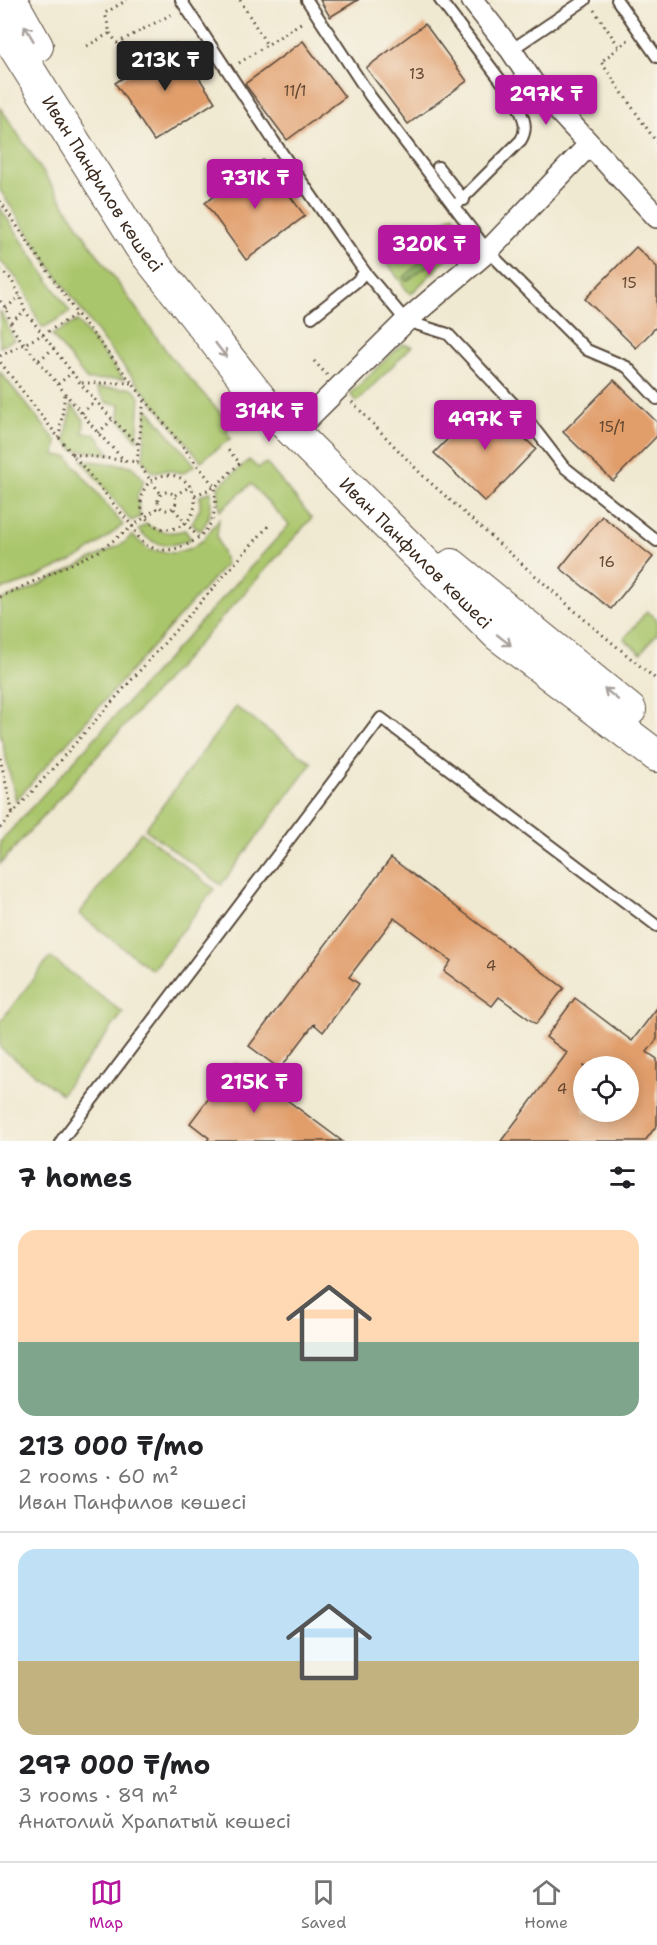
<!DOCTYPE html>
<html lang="en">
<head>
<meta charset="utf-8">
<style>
  body { margin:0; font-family:"Shantell Sans",sans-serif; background:#f6f6f6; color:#202124; height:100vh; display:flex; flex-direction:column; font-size:22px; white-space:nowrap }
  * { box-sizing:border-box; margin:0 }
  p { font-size:20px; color:#757577 }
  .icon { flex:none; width:33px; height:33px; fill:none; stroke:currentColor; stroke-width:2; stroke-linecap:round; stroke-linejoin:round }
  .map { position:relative; height:1141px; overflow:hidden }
  .panel { display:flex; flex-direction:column; background:#fff; flex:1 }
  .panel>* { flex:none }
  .buttons { position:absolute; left:573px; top:1056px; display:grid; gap:12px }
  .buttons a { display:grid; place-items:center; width:66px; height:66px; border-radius:50%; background:#fff; box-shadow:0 3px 15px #0003; font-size:30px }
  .price { position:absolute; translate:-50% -51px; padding:0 14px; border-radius:6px; background:#b5179e; color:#fff; font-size:20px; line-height:39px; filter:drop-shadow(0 2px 3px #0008) }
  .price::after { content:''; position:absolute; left:50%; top:36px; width:18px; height:14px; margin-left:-9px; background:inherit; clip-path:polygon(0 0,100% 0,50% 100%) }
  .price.selected { background:#222; color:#fff }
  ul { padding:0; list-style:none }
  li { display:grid; align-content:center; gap:12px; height:318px; padding:0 18px }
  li+li { border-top:2px solid #e0e0e0 }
  li span { display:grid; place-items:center; height:186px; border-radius:18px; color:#555 }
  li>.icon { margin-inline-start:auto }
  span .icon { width:108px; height:108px; fill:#fffc; stroke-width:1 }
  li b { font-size:26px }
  h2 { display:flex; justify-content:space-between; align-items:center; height:72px; padding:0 18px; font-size:26px }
  .tabs { display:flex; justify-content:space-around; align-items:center; height:84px; border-top:2px solid #e0e0e0; background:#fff; font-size:16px; color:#757577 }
  .tabs a { display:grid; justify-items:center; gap:3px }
  .tabs .selected { color:#b5179e }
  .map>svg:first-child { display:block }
</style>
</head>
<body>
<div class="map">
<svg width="657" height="1141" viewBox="0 0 657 1141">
  <rect width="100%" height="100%" fill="#f7f3e8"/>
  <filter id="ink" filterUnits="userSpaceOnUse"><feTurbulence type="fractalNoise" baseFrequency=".0167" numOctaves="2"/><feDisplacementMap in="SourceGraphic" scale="12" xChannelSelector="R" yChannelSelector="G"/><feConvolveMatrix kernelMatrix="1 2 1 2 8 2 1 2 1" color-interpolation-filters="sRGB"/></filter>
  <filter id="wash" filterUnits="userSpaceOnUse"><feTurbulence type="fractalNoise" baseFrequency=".008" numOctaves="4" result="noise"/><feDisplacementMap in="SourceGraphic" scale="24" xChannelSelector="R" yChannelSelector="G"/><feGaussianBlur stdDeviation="1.35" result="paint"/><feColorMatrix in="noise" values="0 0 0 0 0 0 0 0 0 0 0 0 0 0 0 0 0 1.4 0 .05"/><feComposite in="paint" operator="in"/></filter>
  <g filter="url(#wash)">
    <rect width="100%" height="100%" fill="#f0e9d1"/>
    <path fill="#aac66c" stroke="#727845" stroke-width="1.5" d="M0,107L93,248L170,356L231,425L226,431L231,438L201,461L103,341L46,260L0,190Z
      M0,208L70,312L43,328C35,318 33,308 28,297C22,283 11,271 0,261Z
      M453,214L469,234L468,237L411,294L409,293L387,263Z
      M0,310L14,340L0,347Z
      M77,321L124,379L87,380L52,335Z
      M402,344L412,346L357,402L350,394Z
      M0,372L57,442L55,455L68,457L123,525L82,556L26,582L0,590Z
      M96,388H133L140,397L137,440L119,418L120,404L107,403Z
      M72,405L84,420L83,433L95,434L111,454L74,450L65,440Z
      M147,408L195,465L183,473L166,470L153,472L143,460Z
      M82,460L132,466L144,480L137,496L140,517L131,521Z
      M249,460L258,468L266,463L312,518L0,864V842L289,525L251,484L220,511L218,487Z
      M211,491C212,505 210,521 200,531L192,523L200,508V496Z
      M219,519L217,537L226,564L16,800L0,733V600L27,591L124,543L132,535L149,550L174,553L191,548L203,540Z
      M146,524C159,533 170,534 185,530L191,539C169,548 155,548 138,530Z
      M647,611L657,619V633L641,653L624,639Z
      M236,707L312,763L221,885L145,829Z
      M141,832L214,889L152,970L79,914Z
      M50,957L123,1013L61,1094L0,1048V1022Z"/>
    <path fill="#87ab60" stroke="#616a3f" stroke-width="1.5" d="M451,230L457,233V236L439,253L434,252V247Z
      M424,259L428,262L427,266L408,280H405L403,278L405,276Z"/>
    <g id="blocks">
      <path fill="#e19d6a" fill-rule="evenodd" d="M320,0H358L330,17Z
        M425,24L467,81L408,124L366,68Z
        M303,41L345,97L287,140L245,84Z
        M176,43L215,102L154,141L115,83Z
        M263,160L305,216L246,260L205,203Z
        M636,247L657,267V326L636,348L585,299Z
        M614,380L657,422V436L613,481L563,432Z
        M485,401L536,449L485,502L434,453Z
        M602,516L653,557L611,609L560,568Z
        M391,858L564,988L536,1024L499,997L492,1006L444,971L451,961L394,918L349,977L359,984L323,1032L314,1024L280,1069L249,1046Z
        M575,998L632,1041L657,1008V1039L647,1052L657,1059V1125L645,1141H501L567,1053L546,1037ZM584,1066H628V1112H584Z
        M236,1062L342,1141H207L209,1138L190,1123Z"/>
    </g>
  </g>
  <g filter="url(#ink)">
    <use href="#blocks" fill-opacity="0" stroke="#564739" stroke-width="1.5"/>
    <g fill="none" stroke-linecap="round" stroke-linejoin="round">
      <defs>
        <path id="lane" d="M181,0L273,140L338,234L365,272L406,321L448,334L523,414L563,466L657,541
          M307,0L370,96L488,251L587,350L627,367L657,399
          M440,0L514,98
          M617,0L657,57
          M511,50L585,0
          M438,167L464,200
          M454,207L521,140C530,125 521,113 514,98L533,83
          M312,317L357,281L365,272
          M61,1141L381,718L657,926"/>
        <path id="street" d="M472,0L511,50L533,83L657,217
          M294,432L406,321L488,251L589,145"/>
        <g id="secondary">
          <path d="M11,0L37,46"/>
          <path id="s1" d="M0,24L140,246L263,402L498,635L657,756"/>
          <path d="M452,565L630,710"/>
        </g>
      </defs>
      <use href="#lane" stroke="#564739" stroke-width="14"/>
      <use href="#street" stroke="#564739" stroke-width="24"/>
      <use href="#secondary" stroke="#564739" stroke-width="34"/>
      <path stroke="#564739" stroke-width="3" stroke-dasharray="1.5 4.5" stroke-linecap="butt" d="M240,0L267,45
        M594,10L620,48
        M110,33L117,43L174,13
        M628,40L601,62L657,143
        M87,46L110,33L105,13L127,0
        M239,63L304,21
        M0,201L77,314L215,487C216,498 216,509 212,520C203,543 165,560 144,543C139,540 136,532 133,527L59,438L0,362
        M0,270L11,279L20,296L25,311L80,383L112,419L140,446
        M0,301L6,308L13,330L98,433L125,461
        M6,308L20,296
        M11,322L25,311
        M0,356L44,334L77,314
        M39,360L54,348
        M314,361L327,375
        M82,383H134
        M58,384L73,372
        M352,402L425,478L592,626L657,680
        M82,413L95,401
        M98,433L112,420
        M59,438L65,393
        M72,454L137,462L161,494
        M137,462L144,398
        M141 502a27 27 0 1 1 54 0a27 27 0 1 1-54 0Z
        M158 501a9 9 0 1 1 18 0a9 9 0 1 1-18 0Z
        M175,495L191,486
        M195,495L215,487L240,463L226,448
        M174,509L198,537
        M0,597L99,551L159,507
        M0,758L13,814
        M0,828L270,524"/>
      <use href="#lane" stroke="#fff" stroke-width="10"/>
      <use href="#street" stroke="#fff" stroke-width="21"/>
      <use href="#secondary" stroke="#fff" stroke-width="32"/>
    </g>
    <defs><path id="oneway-shaft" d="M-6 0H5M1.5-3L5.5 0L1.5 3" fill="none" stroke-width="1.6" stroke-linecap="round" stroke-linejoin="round" transform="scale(1.5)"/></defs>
    <g stroke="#a79f9a">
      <use href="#oneway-shaft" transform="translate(29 33) rotate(-120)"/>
      <use href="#oneway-shaft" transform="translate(221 350) rotate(52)"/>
      <use href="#oneway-shaft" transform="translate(504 640) rotate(38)"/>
      <use href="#oneway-shaft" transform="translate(611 694) rotate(-141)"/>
    </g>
  </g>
  <g text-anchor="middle" stroke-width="4.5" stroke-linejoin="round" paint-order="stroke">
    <g font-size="15" fill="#644731">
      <text x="417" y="79">13</text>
      <text x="295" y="96">11/1</text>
      <text x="629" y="288">15</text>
      <text x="612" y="432">15/1</text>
      <text x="607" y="567">16</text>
      <text x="491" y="971">4</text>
      <text x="562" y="1094">4</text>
    </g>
    <g font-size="18" fill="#3b2a1e" stroke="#f7f3e8">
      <text dy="6" stroke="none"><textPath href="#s1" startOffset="190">Иван Панфилов көшесі</textPath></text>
      <text dy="6" stroke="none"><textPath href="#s1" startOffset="676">Иван Панфилов көшесі</textPath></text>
    </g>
  </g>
</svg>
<div class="buttons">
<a><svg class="icon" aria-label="locate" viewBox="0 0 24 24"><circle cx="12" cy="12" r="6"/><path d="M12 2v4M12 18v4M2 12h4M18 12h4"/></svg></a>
</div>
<b class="price selected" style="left:165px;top:92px">213K ₸</b>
<b class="price" style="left:546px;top:126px">297K ₸</b>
<b class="price" style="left:255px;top:210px">731K ₸</b>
<b class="price" style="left:429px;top:276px">320K ₸</b>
<b class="price" style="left:269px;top:443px">314K ₸</b>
<b class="price" style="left:485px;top:451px">497K ₸</b>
<b class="price" style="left:254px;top:1114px">215K ₸</b>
</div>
<section class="panel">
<h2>7 homes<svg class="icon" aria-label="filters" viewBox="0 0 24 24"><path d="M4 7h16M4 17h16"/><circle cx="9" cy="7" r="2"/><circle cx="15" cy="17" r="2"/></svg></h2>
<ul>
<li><span style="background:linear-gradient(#ffd9b3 60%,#7fa58c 0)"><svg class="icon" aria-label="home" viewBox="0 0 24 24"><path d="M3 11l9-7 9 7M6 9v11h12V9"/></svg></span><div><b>213 000 ₸/mo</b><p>2 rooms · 60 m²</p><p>Иван Панфилов көшесі</p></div></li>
<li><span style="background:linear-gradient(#bfe0f5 60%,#c2b280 0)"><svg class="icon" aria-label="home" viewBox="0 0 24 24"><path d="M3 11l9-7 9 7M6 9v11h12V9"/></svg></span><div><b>297 000 ₸/mo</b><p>3 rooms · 89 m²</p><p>Анатолий Храпатый көшесі</p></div></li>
</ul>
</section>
<nav class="tabs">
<a class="selected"><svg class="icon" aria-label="map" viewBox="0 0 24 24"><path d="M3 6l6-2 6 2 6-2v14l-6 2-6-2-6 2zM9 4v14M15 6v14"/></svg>Map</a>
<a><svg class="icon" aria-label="saved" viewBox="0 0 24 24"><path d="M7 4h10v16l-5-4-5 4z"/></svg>Saved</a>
<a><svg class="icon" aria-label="home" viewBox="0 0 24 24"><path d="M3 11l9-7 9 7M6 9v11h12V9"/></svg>Home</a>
</nav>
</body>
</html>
